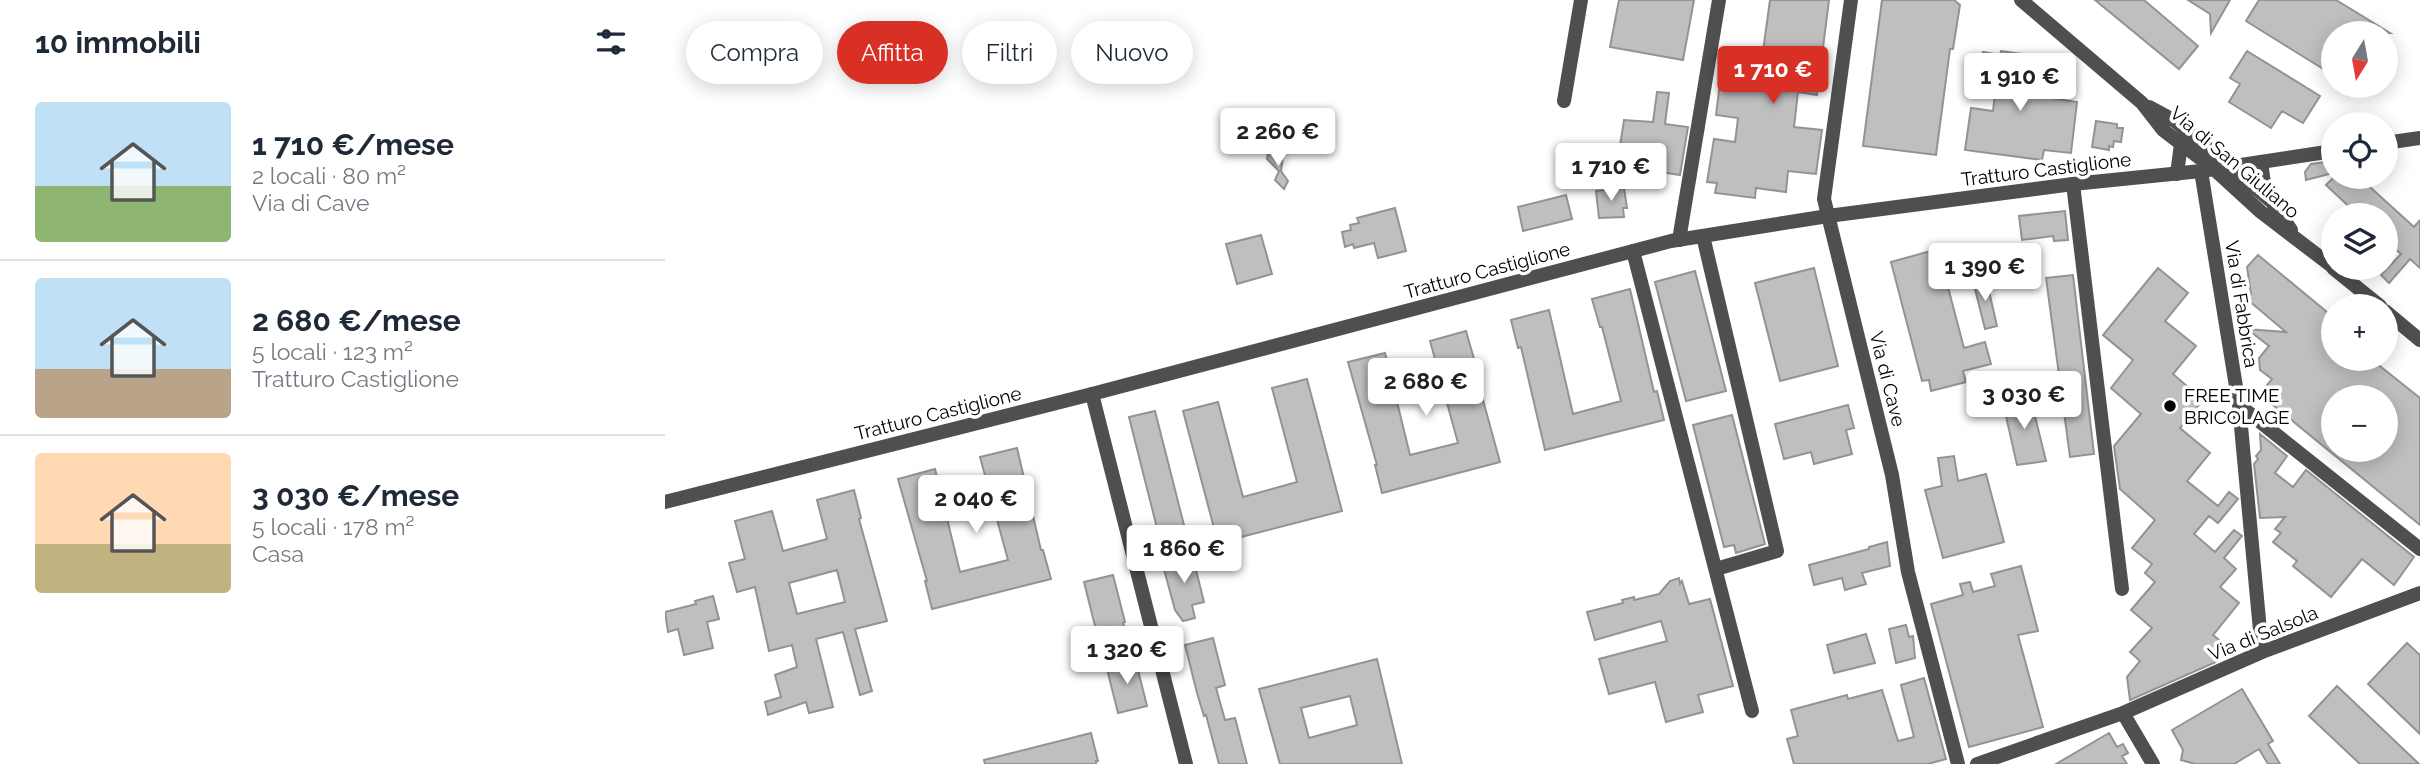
<!DOCTYPE html>
<html lang="it">
<head>
<meta charset="utf-8">
<style>
  body { margin:0; font-family:Raleway,sans-serif; background:#f2f2f3; color:#1f2937; height:100vh; display:flex; flex-direction:column; font-size:26px; white-space:nowrap }
  * { box-sizing:border-box; margin:0 }
  p { font-size:23px; color:#747a83 }
  .icon { flex:none; width:38px; height:38px; fill:none; stroke:currentColor; stroke-width:2; stroke-linecap:round; stroke-linejoin:round }
  .map { position:relative; flex:1; overflow:hidden }
  .side { display:flex; flex-direction:column; background:#fff; width:665px }
  .side>* { flex:none }
  .hud { position:absolute; left:21px; top:21px; width:665px; height:63px; display:flex; gap:14px }
  .needle { width:46px; rotate:191deg }
  .fabs { position:absolute; left:1656px; top:21px; display:grid; gap:14px }
  .fabs a { display:grid; place-items:center; width:77px; height:77px; border-radius:50%; background:#fff; box-shadow:0 4px 18px #0003; font-size:35px }
  .price { position:absolute; translate:-50% -60px; padding:0 16px; border-radius:7px; background:#fff; color:#222; font-size:23px; line-height:46px; filter:drop-shadow(0 2px 4px #0008) }
  .price::after { content:''; position:absolute; left:50%; top:42px; width:21px; height:16px; margin-left:-10px; background:inherit; clip-path:polygon(0 0,100% 0,50% 100%) }
  .price.on { background:#d93025; color:#fff }
  ul { padding:0; list-style:none }
  li { display:flex; align-items:center; gap:21px; height:175px; padding:0 35px }
  li+li { border-top:2px solid #e0e1e3 }
  li span { display:grid; place-items:center; flex:none; width:196px; height:140px; border-radius:7px; color:#555 }
  li>.icon { margin-inline-start:auto }
  span .icon { width:84px; height:84px; fill:#fffc; stroke-width:1 }
  li b { font-size:30px }
  h2 { display:flex; justify-content:space-between; align-items:center; height:84px; padding:0 35px; font-size:30px }
  .tag { padding:0 24px; border-radius:32px; background:#fff; box-shadow:0 4px 18px #0003; font-size:24px; line-height:63px }
  .tag.on { background:#d93025; color:#fff }
  main { display:flex; flex:1; min-height:0 }
  .map>svg:first-child { display:block }
</style>
</head>
<body>
<main>
<section class="side">
<h2>10 immobili<svg class="icon" aria-label="filters" viewBox="0 0 24 24"><path d="M4 7h16M4 17h16"/><circle cx="9" cy="7" r="2"/><circle cx="15" cy="17" r="2"/></svg></h2>
<ul>
<li><span style="background:linear-gradient(#bfe0f5 60%,#8fb573 0)"><svg class="icon" aria-label="home" viewBox="0 0 24 24"><path d="M3 11l9-7 9 7M6 9v11h12V9"/></svg></span><div><b>1 710 €/mese</b><p>2 locali · 80 m²</p><p>Via di Cave</p></div></li>
<li><span style="background:linear-gradient(#bfe0f5 65%,#b9a48a 0)"><svg class="icon" aria-label="home" viewBox="0 0 24 24"><path d="M3 11l9-7 9 7M6 9v11h12V9"/></svg></span><div><b>2 680 €/mese</b><p>5 locali · 123 m²</p><p>Tratturo Castiglione</p></div></li>
<li><span style="background:linear-gradient(#ffd9b3 65%,#c2b280 0)"><svg class="icon" aria-label="home" viewBox="0 0 24 24"><path d="M3 11l9-7 9 7M6 9v11h12V9"/></svg></span><div><b>3 030 €/mese</b><p>5 locali · 178 m²</p><p>Casa</p></div></li>
</ul>
</section>
<div class="map">
<svg width="1755" height="764" viewBox="0 0 1755 764">
  <rect width="100%" height="100%" fill="#fff"/>
  <path fill="#bfbfbf" stroke="#939393" stroke-width="2" fill-rule="evenodd" d="M954,0H1029L1018,60L945,47Z
    M1105,0H1164L1152,95L1133,92L1129,127L1157,130L1151,174L1123,171L1121,192L1091,188L1090,198L1050,193L1052,183L1042,182L1049,139L1070,142L1073,118L1051,115L1055,83L1093,88Z
    M1217,0H1289L1295,5L1288,49H1285L1271,155L1198,146Z
    M1430,0H1479L1533,46L1514,69Z
    M1523,0H1565L1546,33L1545,14Z
    M1594,0H1671L1725,33H1668V75L1581,21Z
    M1336,51L1364,55L1361,75L1388,78L1385,98L1412,102L1406,153L1379,150L1377,160L1300,150L1306,108L1328,111L1332,76L1315,74L1318,52L1335,55Z
    M1582,51L1655,96L1638,123L1617,111L1606,128L1564,102L1575,84L1565,78Z
    M992,92L1004,93L1000,124L1023,127L1015,175L952,165L959,120L988,122Z
    M1431,121L1452,124V128H1458L1456,142L1449,141L1448,147L1444,146V150L1427,147Z
    M608,151L618,156L616,171L623,181L619,189L610,180L614,171L602,159L603,153Z
    M1668,161V173L1641,180L1640,172L1646,164Z
    M1669,177H1694L1749,227L1755,220V268L1745,259L1724,283L1716,275L1736,254L1720,240V215H1693L1661,185Z
    M959,188L962,208H958L959,217L934,218L931,191Z
    M901,195L907,219L858,231L853,207Z
    M730,208L741,251L713,258L709,243L689,248L688,244L680,247L677,232L686,230L685,225L694,223L692,218Z
    M1400,211L1403,240L1389,241L1388,236L1357,240L1354,216Z
    M596,235L607,274L572,284L561,244Z
    M1273,249L1299,348L1320,342L1326,364L1298,371L1301,382L1266,391L1264,380L1257,381L1226,262Z
    M1593,255L1668,317V359H1706L1755,398V525L1608,405L1611,401L1598,390L1607,379L1595,370L1594,358L1604,346L1582,329L1621,332L1577,295L1586,294L1582,267ZM1668,397H1720V450H1668Z
    M1149,268L1173,366L1115,381L1090,283Z
    M1493,268L1523,293L1500,321L1531,346L1508,374L1538,400L1515,428L1545,453L1522,481L1553,506L1564,492L1573,499L1553,523L1544,516L1529,534L1550,552L1569,530L1577,536L1559,558L1571,569L1555,587L1574,603L1548,635L1563,647L1551,662L1465,700L1462,677L1475,661L1465,652L1487,628L1466,610L1490,582L1480,573L1487,564L1467,548L1490,520L1455,489L1449,446L1476,414L1446,388L1468,360L1438,335Z
    M1030,271L1061,391L1021,401L990,282Z
    M1408,275L1429,454L1405,457L1381,278Z
    M1321,278L1332,326L1320,329L1308,281Z
    M965,289L989,392L992,391L999,420L880,450L856,347L853,348L846,320L884,310L908,414L956,401L937,327H935L927,299Z
    M801,331L809,359L807,360L835,462L717,493L710,465H712L683,362L720,353L745,455L793,443L765,341Z
    M642,379L677,511L553,543L518,411L553,402L578,497L632,482L607,388Z
    M1365,396L1381,461L1352,465L1338,403Z
    M1183,405L1189,428L1181,430L1187,454L1149,464L1146,452L1119,459L1110,424Z
    M490,411L520,529L494,536L464,417Z
    M1067,415L1100,544L1071,553L1069,545L1059,547L1028,425Z
    M1595,434L1622,456L1610,473L1628,487L1641,470L1749,557L1729,585L1697,559L1666,597L1628,566L1632,561L1608,542L1616,533L1610,529L1620,517L1595,518L1589,464L1593,459L1591,456L1596,450Z
    M352,448L376,550H378L386,579L267,609L260,581H262L233,479L270,469L295,572L343,560L315,457Z
    M1289,456L1293,481L1321,474L1339,542L1278,558L1260,490L1277,486L1273,458Z
    M189,490L196,518L194,519L222,621L190,629L207,691L195,695L178,632L151,639L168,707L144,713L141,702L103,715L100,702L116,697L110,675L132,667L127,645L104,651L90,587L72,592L64,563L80,559L70,521L107,511L118,551L162,539L152,500ZM172,570L180,602L132,614L124,583Z
    M1222,542L1225,566L1197,573L1201,584L1180,590L1177,578L1149,585L1144,565L1204,549V547Z
    M527,554L539,602L527,605L530,618L518,621L510,610L497,562Z
    M1356,566L1373,631L1353,635L1378,727L1304,747L1266,604L1298,595L1295,584L1305,582L1308,592L1330,586L1326,574Z
    M448,575L460,622L458,623L460,630L457,633L458,636L446,639L443,627L431,630L419,582Z
    M1014,578L1015,584L1017,581L1024,604L1045,599L1068,686L1033,695L1038,712L1001,722L990,682L944,694L934,659L1002,641L996,621L930,640L922,612L958,603L957,600L969,597V600L994,594L1005,581Z
    M48,596L54,619L42,622L48,648L19,655L13,629L3,632L0,612L31,604L30,601Z
    M1241,625L1244,637L1248,636L1250,658L1231,663L1224,629Z
    M1201,634L1210,663L1169,673L1162,645Z
    M548,638L560,685L551,688L560,720L570,718L582,764H554L541,715L539,716L532,693L520,645Z
    M1742,643L1755,655V734L1703,684Z
    M470,658L482,706L453,713L441,665Z
    M712,659L737,764H615L594,689ZM685,696L692,725L644,738L636,708Z
    M1259,678L1281,759L1263,764H1129L1122,739L1133,736L1126,710L1182,695L1183,699L1217,690L1233,741L1249,737L1236,685Z
    M1672,686L1754,764H1695L1644,716Z
    M1577,689L1608,741L1603,744L1615,764H1603L1594,749L1569,764H1530L1516,760L1518,750L1507,730Z
    M426,733L433,761H431V764H320L319,760Z
    M1444,733L1452,747L1458,744L1463,753L1457,756L1462,764H1391Z"/>
  <g fill="none" stroke-linecap="round" stroke-linejoin="round">
    <path stroke="#4f4f4f" stroke-width="14" d="M1186,0L1159,199L1227,475L1243,572L1293,764
      M1356,0L1477,103L1498,130L1549,169L1596,212L1668,267
      M899,101L916,0
      M1484,107L1510,121L1566,167L1607,202L1626,230
      M1596,162L1601,197
      M1536,171L1574,405L1597,652
      M1512,174L1516,144
      M1408,184L1457,589
      M1038,236L1112,551L1051,569
      M1014,240L1054,0
      M968,251L1087,711
      M1668,268L1715,306
      M1720,311L1755,340
      M427,394L521,764
      M1574,405L1755,549
      M1458,713L1488,764
      M1312,764L1458,713L1597,652L1755,593"/>
    <path stroke="#4f4f4f" stroke-width="14" d="M1720,143L1755,138
      M0,502L427,394L1006,241L1163,216L1408,184L1536,171L1668,151"/>
  </g>
  <circle fill="#000" stroke="#fff" stroke-width="2.5" cx="1505" cy="406" r="7"/>
  <g text-anchor="middle" stroke-width="7" stroke-linejoin="round" paint-order="stroke">
    <g font-size="19" fill="#000" stroke="#fff">
      <text transform="translate(1570 162) rotate(40)" y="7">Via di San Giuliano</text>
      <text transform="translate(1381 169) rotate(-7)" y="7">Tratturo Castiglione</text>
      <text transform="translate(822 270) rotate(-15)" y="7">Tratturo Castiglione</text>
      <text transform="translate(1577 304) rotate(81)" y="7">Via di Fabbrica</text>
      <text transform="translate(1223 379) rotate(76)" y="7">Via di Cave</text>
      <text transform="translate(273 413) rotate(-14)" y="7">Tratturo Castiglione</text>
      <text transform="translate(1598 633) rotate(-22)" y="7">Via di Salsola</text>
    </g>
    <g font-size="19" fill="#000" stroke="#fff" text-anchor="start">
      <text x="1519" y="402">FREE TIME<tspan x="1519" dy="22">BRICOLAGE</tspan></text>
    </g>
  </g>
</svg>
<div class="fabs">
<a><svg class="needle" viewBox="-14 -14 28 28"><path d="M0-13l5 13h-10z" fill="#e53935"/><path d="M0 13l5-13h-10z" fill="#747a83"/></svg></a>
<a><svg class="icon" aria-label="locate" viewBox="0 0 24 24"><circle cx="12" cy="12" r="6"/><path d="M12 2v4M12 18v4M2 12h4M18 12h4"/></svg></a>
<a><svg class="icon" aria-label="layers" viewBox="0 0 24 24"><path d="M12 4l9 5-9 5-9-5zM3 14l9 5 9-5"/></svg></a>
<a>+</a>
<a>−</a>
</div>
<b class="price on" style="left:1108px;top:106px">1 710 €</b>
<b class="price" style="left:1355px;top:113px">1 910 €</b>
<b class="price" style="left:613px;top:168px">2 260 €</b>
<b class="price" style="left:946px;top:203px">1 710 €</b>
<b class="price" style="left:1320px;top:303px">1 390 €</b>
<b class="price" style="left:761px;top:418px">2 680 €</b>
<b class="price" style="left:1359px;top:431px">3 030 €</b>
<b class="price" style="left:311px;top:535px">2 040 €</b>
<b class="price" style="left:519px;top:585px">1 860 €</b>
<b class="price" style="left:462px;top:686px">1 320 €</b>
<div class="hud">
<a class="tag">Compra</a>
<a class="tag on">Affitta</a>
<a class="tag">Filtri</a>
<a class="tag">Nuovo</a>
</div>
</div>
</main>
</body>
</html>
